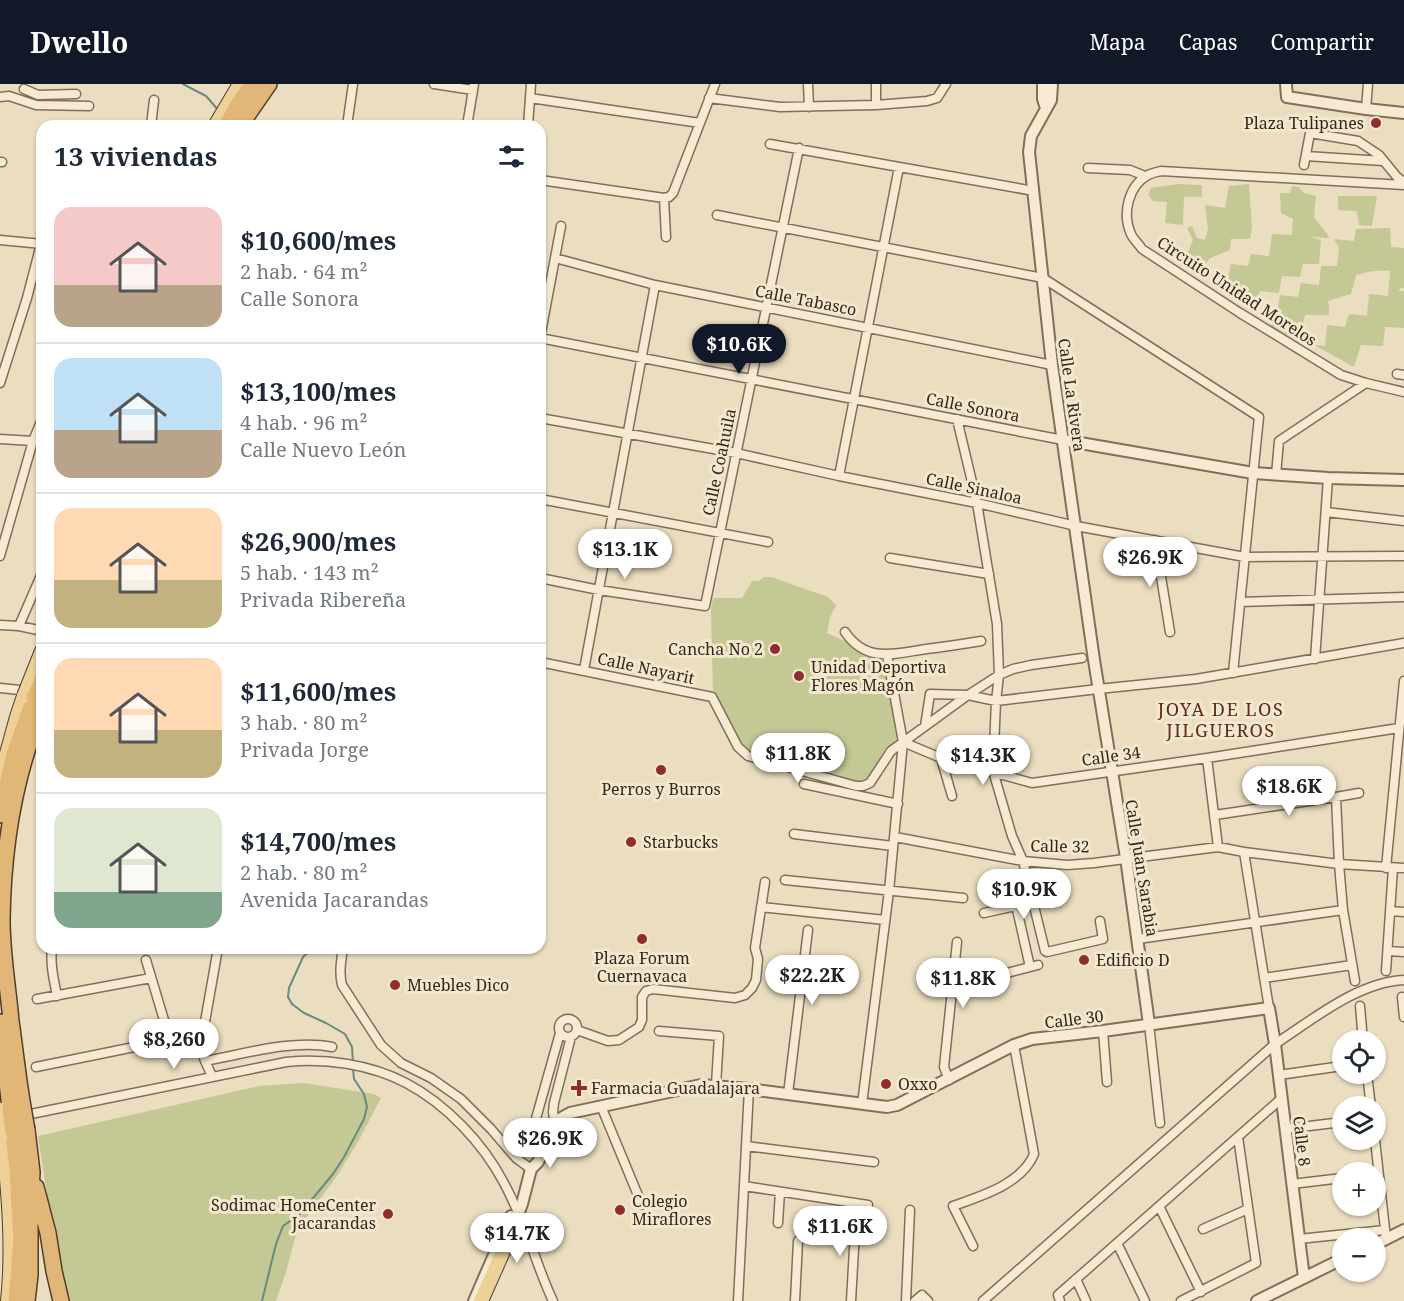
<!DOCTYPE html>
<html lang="es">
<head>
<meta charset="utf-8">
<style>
  body { margin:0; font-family:"Noto Serif",serif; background:#f6f6f7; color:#1f2937; height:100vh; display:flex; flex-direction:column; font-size:22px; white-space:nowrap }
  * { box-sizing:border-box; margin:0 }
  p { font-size:20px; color:#747a83 }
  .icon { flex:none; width:33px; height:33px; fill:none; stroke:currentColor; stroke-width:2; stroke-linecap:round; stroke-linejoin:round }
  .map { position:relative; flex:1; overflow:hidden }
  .side { position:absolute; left:36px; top:36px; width:510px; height:834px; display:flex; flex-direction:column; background:#fff; border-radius:18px; box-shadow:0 2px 4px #0004 }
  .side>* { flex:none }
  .fabs { position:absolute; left:1332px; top:946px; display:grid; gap:12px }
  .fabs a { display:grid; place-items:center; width:54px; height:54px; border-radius:50%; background:#fff; box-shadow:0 2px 4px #0004; font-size:30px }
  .price { position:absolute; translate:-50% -51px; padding:0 14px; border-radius:21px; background:#fff; color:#222; font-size:20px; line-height:39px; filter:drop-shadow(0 2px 3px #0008) }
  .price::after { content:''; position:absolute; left:50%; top:36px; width:18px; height:14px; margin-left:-9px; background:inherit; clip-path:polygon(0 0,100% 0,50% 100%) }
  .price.selected { background:#111827; color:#fff }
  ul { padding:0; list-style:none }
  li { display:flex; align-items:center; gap:18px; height:150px; padding:0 18px }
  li+li { border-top:2px solid #e0e1e3 }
  li span { display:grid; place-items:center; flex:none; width:168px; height:120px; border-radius:18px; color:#555 }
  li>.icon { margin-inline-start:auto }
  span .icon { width:72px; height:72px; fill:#fffc; stroke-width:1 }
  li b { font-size:26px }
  h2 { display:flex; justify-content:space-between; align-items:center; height:72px; padding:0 18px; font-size:26px }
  header { display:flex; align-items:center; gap:36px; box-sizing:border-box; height:84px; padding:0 30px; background:#111827; color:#fff }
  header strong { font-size:28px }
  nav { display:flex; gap:33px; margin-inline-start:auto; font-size:21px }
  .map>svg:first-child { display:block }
</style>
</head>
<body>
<header>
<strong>Dwello</strong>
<nav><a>Mapa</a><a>Capas</a><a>Compartir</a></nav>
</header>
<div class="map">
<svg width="1404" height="1217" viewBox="0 0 1404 1217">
  <rect width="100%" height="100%" fill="#ebddbf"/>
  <path fill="#c3c894" d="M1178,100L1202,101V113H1184L1183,141L1165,139L1167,118L1153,117L1148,111L1151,104Z
    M1249,100L1252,143L1250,155H1231L1230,166L1210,174L1202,185L1177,175L1186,173L1193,156L1187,144L1192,142L1197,154L1205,156L1208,145L1205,121L1225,124L1229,102Z
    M1292,102L1299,103L1304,109L1316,112L1314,133L1330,154L1311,153L1321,156L1319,180H1303L1300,193L1282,192L1279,209L1260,207L1253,222L1224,202L1227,199L1231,180L1248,182L1251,170L1269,172L1272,150L1292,151L1293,135L1281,129L1280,109H1290Z
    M1338,112H1377L1372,142L1359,141L1357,127L1338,126Z
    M1390,144L1391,163L1404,164V204H1401L1398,207H1404V244L1385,243L1383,262L1361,261L1354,283L1314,261L1325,262L1327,241L1345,243L1349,230L1367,232L1369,210L1388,212L1390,187C1377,186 1368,187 1356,191L1351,210L1328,217L1329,223V231H1305L1299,258L1271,242L1277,230L1280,211L1298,213L1301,199L1319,201L1321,182H1337L1339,164L1334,155L1354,157L1356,145Z
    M764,493H771L828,513L836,521L830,533L827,549L880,573L901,653C887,666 876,680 868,697L856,701L748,670L740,664L713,610L711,526L713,514H742L752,497H759Z
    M304,999L374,1010L381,1014L359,1056L337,1092L297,1146L286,1188L276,1217H69L60,1194L38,1052L259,1002Z"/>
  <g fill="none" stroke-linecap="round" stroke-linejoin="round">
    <path stroke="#6a8a81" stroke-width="2" d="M183,0L206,12L219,27
      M313,864L303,873L289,904L288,913L292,920L304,929L326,939L345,950L352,963L353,979
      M262,1217L276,1160L283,1142L299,1131L333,1090L344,1073L364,1035L367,1023L364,1010L354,995L353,985"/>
    <defs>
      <path id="minor" d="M434,0L473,6
        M808,0L809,23
        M876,0V21
        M24,5L38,11L76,10
        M0,13L9,12L36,21L89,22
        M530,14L700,39
        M709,14L780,23L876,21L927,17L937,14L946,0
        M1366,25L1368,0
        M151,42L154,16
        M347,42L353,0
        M467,42L474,0
        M528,42L531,0
        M770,60L1034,107
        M1306,72L1383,77
        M0,78H2
        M1304,81L1310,49L1358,57L1379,71L1397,93L1404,98
        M1088,84L1130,86L1145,92
        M540,96L664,114L669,113L673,109L715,0
        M1404,101L1161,87C1157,88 1152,89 1148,91C1128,102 1122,130 1131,150C1133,155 1139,160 1142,165L1240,229L1341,291L1366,299L1404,308
        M664,114L666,153
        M717,131L1043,194L1259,333L1233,589
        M0,156L42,160
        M555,174L655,201L1052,281
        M540,254L1063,356
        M540,254L561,142
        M1397,290L1404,291
        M0,299L27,214L41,160
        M540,334L736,369L839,392L977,419L1076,442L1245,473L1404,472
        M957,335L977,419L997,540L999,591L996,617L993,687L1012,752L1023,777L1045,867L1047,868L1103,855L1100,837
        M0,355L33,357
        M1276,391L1279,357L1366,299
        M839,392L899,83
        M540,415L768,458
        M1326,428L1404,437
        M1155,456L1170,548
        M0,472L33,357L42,335
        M890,474L989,490
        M540,494L599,506L705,522L799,64
        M1240,518L1404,513
        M0,541L19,542L38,546
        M19,542L42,489
        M845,548C866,579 894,570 926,565C944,563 963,560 981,557
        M1315,575L1328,394
        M540,578L712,613L738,663L748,672L856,702H863L870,699L891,667L968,611L999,591L1013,585L1031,581L1082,574
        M584,586L655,201
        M0,604L30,607
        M925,642L930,610L968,611L996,617L1098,605L1196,595L1404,559
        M903,658L941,674L1032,699L1207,674L1399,644
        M941,674L952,712
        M1207,674L1218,763
        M804,700L898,720
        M1336,713L1339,780L1343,826L1355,897
        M1215,731L1336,713L1359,709
        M794,750L893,762
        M895,753L1023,777L1067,781L1094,779L1218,763L1244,768L1339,780L1404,784
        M1244,768L1269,924
        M1386,784L1404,597
        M997,792L1007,824
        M785,796L963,814
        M1016,821L1030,883
        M761,823L885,836
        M1390,827L1404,828
        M984,829L1033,818
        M1138,855L1343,826
        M52,864C50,881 54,896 57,912
        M343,864C341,877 339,889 342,901L381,961L401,979L431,994L461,1015L491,1045L516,1074L531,1085
        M1388,867L1404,868
        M146,876L170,956
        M1386,887L1393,784
        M1003,890L1038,881
        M1264,894L1352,881
        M1402,913L1404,933
        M37,915L151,894
        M1360,922L1363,957
        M559 944a9 9 0 1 1 18 0a9 9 0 1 1-18 0Z
        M1149,940L1160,1039
        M577,946L608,957L619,956L639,943L642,936V913L646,907L653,905L735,914L745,911L752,904L756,896L758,875L755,864L765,798
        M659,947L719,952L716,1001
        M1103,947L1107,998
        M205,977C244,970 293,955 332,963
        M36,983L203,949
        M1367,990L1371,1023
        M1279,991L1342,982
        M212,992L205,977L202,968L203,949L218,864
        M949,996L944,983L957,858
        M788,1010L808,846
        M862,1020L889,807L903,658L887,571
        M601,1022L642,1121
        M21,1032L286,978C325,974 370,980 406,999C446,1020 483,1059 504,1099C513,1116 521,1135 528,1153C536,1174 543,1196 553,1217
        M555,1040L553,1028L554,1019L571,953
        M1285,1045L1342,1038
        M1375,1056L1386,1154
        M746,1062L874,1078
        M542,1069L536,1050L535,1038L560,949
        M1292,1100L1342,1094
        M744,1102L868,1121
        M1159,1122L1201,1208
        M778,1139L780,1108
        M1203,1145L1248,1125
        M1299,1155L1385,1146
        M1117,1159L1145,1217
        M973,1162L953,1122C981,1112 1022,1100 1034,1070L1014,961
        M1076,1195L1086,1217
        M738,1217L749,1005
        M795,1217L798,1157
        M851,1217L856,1130
        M906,1217L910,1126
        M915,1217L922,1211L928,1217
        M983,1217L1275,960C1312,936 1358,898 1404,896
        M1060,1217L1058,1211L1282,1014
        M1181,1217L1256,1179L1238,1053"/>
      <path id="tertiary" d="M1043,0V15L1046,24
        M1052,0L1051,16L1031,52L1029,68L1052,281L1094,576L1126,774L1149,940
        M1286,0L1287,13L1366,25L1404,29
        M1063,356L1253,389L1328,394L1404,396
        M1376,1160L1404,1146
        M508,1162L509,1154L522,1120L531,1085L538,1078L555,1040L561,1034L570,1029L701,1001L749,1005L887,1023L897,1021L1014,961L1032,955L1103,947L1269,924L1275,960L1304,1194
        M474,1217L511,1132
        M1257,1217L1342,1175"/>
      <path id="primary" d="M215,42L240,0
        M34,587L42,567
        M0,695L17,633L24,612
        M3,1049C8,1105 14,1161 8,1217
        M481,1217L509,1154"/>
      <path id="trunk" d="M226,42L237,22L252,0
        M240,42L269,0
        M0,731L14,670L34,614
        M0,938L10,1024
        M23,1023C18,994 15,965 11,937C8,903 2,870 2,836C3,765 14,692 42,626
        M27,1046L32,1088L30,1126V1191L27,1217
        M13,1048L17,1088L21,1154L16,1217
        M36,1103L48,1149L54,1187L61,1217"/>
    </defs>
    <use href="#minor" stroke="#826e59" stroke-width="11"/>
    <use href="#tertiary" stroke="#826e59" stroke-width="14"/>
    <use href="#primary" stroke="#503d2d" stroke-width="16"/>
    <use href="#trunk" stroke="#503d2d" stroke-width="18"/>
    <use href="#minor" stroke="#f6ebd2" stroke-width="8"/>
    <use href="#tertiary" stroke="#f6ebd2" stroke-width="10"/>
    <use href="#primary" stroke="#edd198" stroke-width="14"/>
    <use href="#trunk" stroke="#e2b676" stroke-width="15"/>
    <defs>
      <path id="primary-bridge" d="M24,612L34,587
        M0,1026L3,1049"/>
      <path id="trunk-bridge" d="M34,614L42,596
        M23,1023L27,1046
        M10,1024L13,1048"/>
    </defs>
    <use href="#primary-bridge" stroke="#503d2d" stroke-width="16" stroke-linecap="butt"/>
    <use href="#trunk-bridge" stroke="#503d2d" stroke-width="18" stroke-linecap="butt"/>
    <use href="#primary-bridge" stroke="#edd198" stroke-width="14"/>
    <use href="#trunk-bridge" stroke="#e2b676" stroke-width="15"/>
  </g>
  <g fill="#8e2c2f" stroke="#f3e8ce" stroke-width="2">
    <circle cx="1376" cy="39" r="6"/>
    <circle cx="775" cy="565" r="6"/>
    <circle cx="799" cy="592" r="6"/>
    <circle cx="661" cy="686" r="6"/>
    <circle cx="631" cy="758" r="6"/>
    <circle cx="642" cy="855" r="6"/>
    <circle cx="1084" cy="876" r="6"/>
    <circle cx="395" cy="901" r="6"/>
    <circle cx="886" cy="1000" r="6"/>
    <path d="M576 995h6v6h6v6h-6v6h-6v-6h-6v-6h6z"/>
    <circle cx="620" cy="1126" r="6"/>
    <circle cx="388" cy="1130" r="6"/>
  </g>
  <g text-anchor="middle" stroke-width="6" stroke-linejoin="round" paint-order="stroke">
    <g font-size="16" fill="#33271c" stroke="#f3e8ce" text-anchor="start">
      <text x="1364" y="45" text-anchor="end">Plaza Tulipanes</text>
      <text x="763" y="571" text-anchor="end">Cancha No 2</text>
      <text x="811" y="589">Unidad Deportiva<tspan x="811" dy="18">Flores Magón</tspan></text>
      <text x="661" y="711" text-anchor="middle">Perros y Burros</text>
      <text x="643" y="764">Starbucks</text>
      <text x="642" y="880" text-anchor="middle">Plaza Forum<tspan x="642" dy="18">Cuernavaca</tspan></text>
      <text x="1096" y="882">Edificio D</text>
      <text x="407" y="907">Muebles Dico</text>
      <text x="898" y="1006">Oxxo</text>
      <text x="591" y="1010">Farmacia Guadalajara</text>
      <text x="632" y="1123">Colegio<tspan x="632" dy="18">Miraflores</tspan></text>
      <text x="376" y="1127" text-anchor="end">Sodimac HomeCenter<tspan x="376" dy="18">Jacarandas</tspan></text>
    </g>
    <g font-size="16" fill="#33271c" stroke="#f3e8ce">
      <text transform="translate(1237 207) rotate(33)" y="6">Circuito Unidad Morelos</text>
      <text transform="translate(806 216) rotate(11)" y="6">Calle Tabasco</text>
      <text transform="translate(1072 311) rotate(82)" y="6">Calle La Rivera</text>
      <text transform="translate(973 323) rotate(11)" y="6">Calle Sonora</text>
      <text transform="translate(719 378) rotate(-78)" y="6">Calle Coahuila</text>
      <text transform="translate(974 404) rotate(12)" y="6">Calle Sinaloa</text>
      <text transform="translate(646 584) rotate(12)" y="6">Calle Nayarit</text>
      <text transform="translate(1111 672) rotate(-8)" y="6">Calle 34</text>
      <text transform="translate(1060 762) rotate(1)" y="6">Calle 32</text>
      <text transform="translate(1142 784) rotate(81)" y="6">Calle Juan Sarabia</text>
      <text transform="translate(1074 935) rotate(-7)" y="6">Calle 30</text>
      <text transform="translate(1302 1057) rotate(83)" y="6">Calle 8</text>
    </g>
    <g font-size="18" letter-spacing="1.5" fill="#5d2a1e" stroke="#f3e8ce">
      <text x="1221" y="632">JOYA DE LOS<tspan x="1221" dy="21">JILGUEROS</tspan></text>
    </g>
  </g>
</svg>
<div class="fabs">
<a><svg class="icon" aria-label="locate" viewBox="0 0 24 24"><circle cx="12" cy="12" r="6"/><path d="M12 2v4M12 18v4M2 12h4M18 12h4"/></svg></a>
<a><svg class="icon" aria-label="layers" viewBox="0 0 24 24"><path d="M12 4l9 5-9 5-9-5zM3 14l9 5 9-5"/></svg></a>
<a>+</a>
<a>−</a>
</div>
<b class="price selected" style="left:739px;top:291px">$10.6K</b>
<b class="price" style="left:625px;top:496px">$13.1K</b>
<b class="price" style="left:1150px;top:504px">$26.9K</b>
<b class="price" style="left:798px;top:700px">$11.8K</b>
<b class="price" style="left:983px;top:702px">$14.3K</b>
<b class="price" style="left:1289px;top:733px">$18.6K</b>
<b class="price" style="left:1024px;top:836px">$10.9K</b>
<b class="price" style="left:812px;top:922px">$22.2K</b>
<b class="price" style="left:963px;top:925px">$11.8K</b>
<b class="price" style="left:174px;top:986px">$8,260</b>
<b class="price" style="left:550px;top:1085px">$26.9K</b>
<b class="price" style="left:840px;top:1173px">$11.6K</b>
<b class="price" style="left:517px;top:1180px">$14.7K</b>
<section class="side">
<h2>13 viviendas<svg class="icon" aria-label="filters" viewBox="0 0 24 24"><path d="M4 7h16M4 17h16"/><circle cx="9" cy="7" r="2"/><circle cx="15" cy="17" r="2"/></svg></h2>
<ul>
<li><span style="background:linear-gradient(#f6c9c9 65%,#b9a48a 0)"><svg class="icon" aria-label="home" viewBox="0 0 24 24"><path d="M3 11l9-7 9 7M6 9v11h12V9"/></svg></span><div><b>$10,600/mes</b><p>2 hab. · 64 m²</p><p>Calle Sonora</p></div></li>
<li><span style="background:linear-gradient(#bfe0f5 60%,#b9a48a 0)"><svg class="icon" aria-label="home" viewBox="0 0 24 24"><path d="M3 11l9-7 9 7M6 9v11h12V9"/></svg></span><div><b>$13,100/mes</b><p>4 hab. · 96 m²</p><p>Calle Nuevo León</p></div></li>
<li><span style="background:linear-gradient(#ffd9b3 60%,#c2b280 0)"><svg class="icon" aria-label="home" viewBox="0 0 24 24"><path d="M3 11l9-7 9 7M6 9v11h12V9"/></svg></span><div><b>$26,900/mes</b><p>5 hab. · 143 m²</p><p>Privada Ribereña</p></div></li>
<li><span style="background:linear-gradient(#ffd9b3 60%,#c2b280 0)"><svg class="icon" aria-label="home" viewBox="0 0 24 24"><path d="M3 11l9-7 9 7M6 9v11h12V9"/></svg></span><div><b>$11,600/mes</b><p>3 hab. · 80 m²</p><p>Privada Jorge</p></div></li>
<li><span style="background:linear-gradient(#dfe7d0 70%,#7fa58c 0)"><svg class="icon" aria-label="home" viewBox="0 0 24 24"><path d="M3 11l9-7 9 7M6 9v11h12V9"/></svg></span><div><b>$14,700/mes</b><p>2 hab. · 80 m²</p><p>Avenida Jacarandas</p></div></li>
</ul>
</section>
</div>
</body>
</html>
